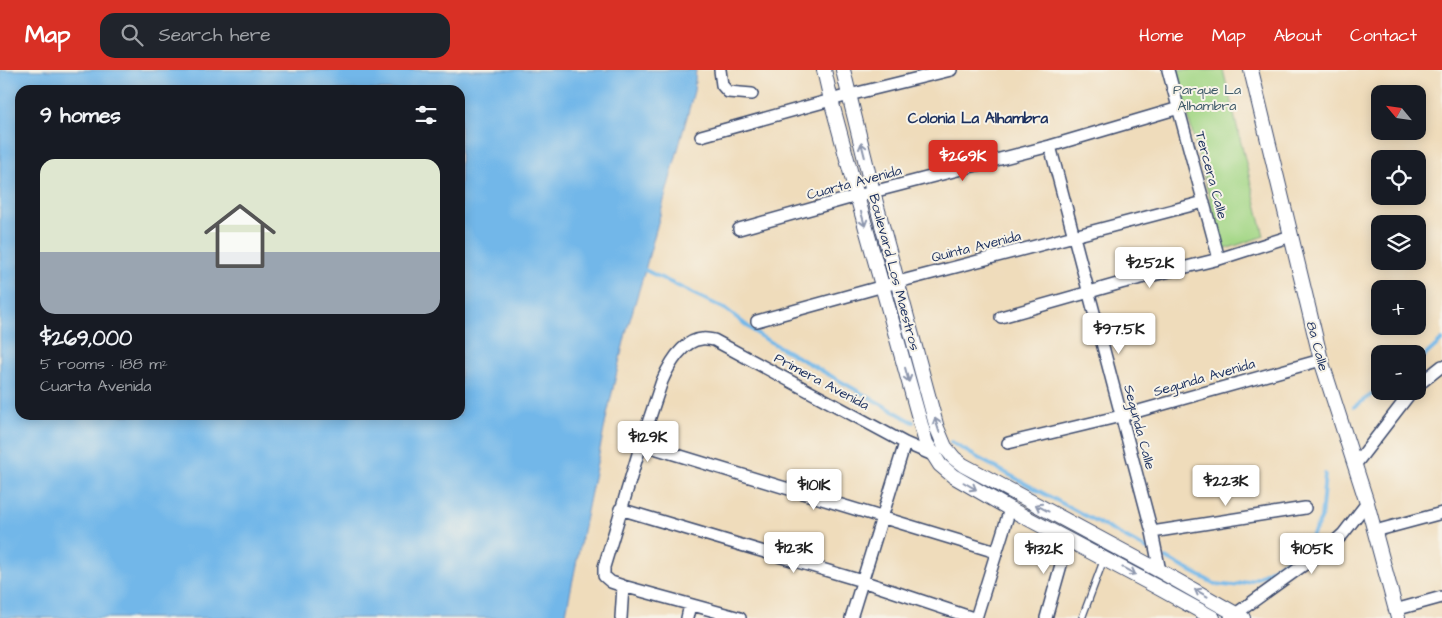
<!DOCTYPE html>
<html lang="en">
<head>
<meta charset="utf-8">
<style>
  body { margin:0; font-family:"Architects Daughter",sans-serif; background:#20242c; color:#f1f3f6; height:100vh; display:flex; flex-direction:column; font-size:19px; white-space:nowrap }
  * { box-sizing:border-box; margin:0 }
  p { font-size:16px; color:#9ea1a6 }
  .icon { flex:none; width:28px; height:28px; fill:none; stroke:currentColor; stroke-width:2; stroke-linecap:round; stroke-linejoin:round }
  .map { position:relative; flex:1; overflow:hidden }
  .side { position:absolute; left:15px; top:15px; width:450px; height:335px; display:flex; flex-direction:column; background:#171b24; border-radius:15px; box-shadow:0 2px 12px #0003 }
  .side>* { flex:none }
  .needle { width:32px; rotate:299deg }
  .fabs { position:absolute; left:1371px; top:15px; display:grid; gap:10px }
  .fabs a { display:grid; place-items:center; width:55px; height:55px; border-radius:10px; background:#171b24; box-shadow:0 2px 12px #0003; font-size:25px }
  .price { position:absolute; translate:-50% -42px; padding:0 11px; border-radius:5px; background:#fff; color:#222; font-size:16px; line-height:32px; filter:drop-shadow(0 1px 2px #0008) }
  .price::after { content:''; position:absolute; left:50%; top:30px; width:15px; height:11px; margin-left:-8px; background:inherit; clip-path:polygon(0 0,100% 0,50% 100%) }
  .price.current { background:#d93025; color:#fff }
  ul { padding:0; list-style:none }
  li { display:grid; align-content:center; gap:10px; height:265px; padding:0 25px }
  li span { display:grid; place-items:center; height:155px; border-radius:15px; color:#555 }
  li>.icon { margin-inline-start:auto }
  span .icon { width:90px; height:90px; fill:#fffc; stroke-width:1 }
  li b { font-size:21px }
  h2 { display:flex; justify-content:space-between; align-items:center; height:60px; padding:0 25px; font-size:21px }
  header { display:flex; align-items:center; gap:30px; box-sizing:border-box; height:70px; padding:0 25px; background:#d93025; color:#fff }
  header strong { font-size:24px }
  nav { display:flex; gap:28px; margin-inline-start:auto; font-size:18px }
  .search { width:350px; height:45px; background:#20242c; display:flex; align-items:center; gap:12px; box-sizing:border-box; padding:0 18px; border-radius:15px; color:#9ea1a6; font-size:19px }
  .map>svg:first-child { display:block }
</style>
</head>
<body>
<header>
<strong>Map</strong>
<div class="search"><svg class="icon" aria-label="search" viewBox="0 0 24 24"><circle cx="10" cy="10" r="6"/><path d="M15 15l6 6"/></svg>Search here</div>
<nav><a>Home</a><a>Map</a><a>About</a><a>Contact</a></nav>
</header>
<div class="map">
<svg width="1442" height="548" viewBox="0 0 1442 548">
  <rect width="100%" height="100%" fill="#f7f3e8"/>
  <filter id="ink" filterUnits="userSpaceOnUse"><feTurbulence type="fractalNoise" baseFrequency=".02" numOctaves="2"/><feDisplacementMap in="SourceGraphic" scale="10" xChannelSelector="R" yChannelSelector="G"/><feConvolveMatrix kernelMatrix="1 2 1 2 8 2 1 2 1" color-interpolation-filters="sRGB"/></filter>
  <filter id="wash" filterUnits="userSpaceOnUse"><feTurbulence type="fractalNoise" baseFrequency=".0096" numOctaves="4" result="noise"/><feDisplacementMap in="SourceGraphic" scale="20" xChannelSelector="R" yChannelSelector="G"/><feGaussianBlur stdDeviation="1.12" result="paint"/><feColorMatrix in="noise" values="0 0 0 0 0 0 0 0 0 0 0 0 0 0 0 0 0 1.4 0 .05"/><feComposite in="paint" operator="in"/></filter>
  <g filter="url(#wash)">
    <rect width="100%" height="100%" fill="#efdcbb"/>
    <path fill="#a4d787" stroke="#608372" d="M1176,0H1223L1264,166L1223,180Z"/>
    <path fill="#72b7e9" stroke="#4673a4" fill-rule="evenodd" d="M0,0H696L694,21L645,200L626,263L608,340L565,548H0ZM20,20H460V345H20Z"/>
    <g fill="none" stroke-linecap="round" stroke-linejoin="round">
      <path stroke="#72b7e9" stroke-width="4" d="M645,200L727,240L760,266L913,352
        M1418,292L1442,270
        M1354,337L1380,319
        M951,372L978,388L1147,479
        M1166,488L1215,514L1233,516L1257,508L1301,481L1312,466L1321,449L1325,404"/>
    </g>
  </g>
  <g filter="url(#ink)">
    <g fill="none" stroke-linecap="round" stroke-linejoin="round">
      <defs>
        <path id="service" d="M1082,548L1104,489"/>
        <path id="minor" d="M720,0L722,15L728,22L752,24
          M1168,0L1219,189
          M701,66L849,25L951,0
          M1050,76L1152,462L1160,501
          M739,159L857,126L1050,76L1179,38
          M1001,247L1121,213L1219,189L1291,166
          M757,251L898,212L1204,132
          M1418,315L1442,296
          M1008,373L1121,346L1321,290
          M641,374L996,482
          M1355,395L1412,321
          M620,439L862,511L973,548
          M1375,461L1442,443
          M1152,462L1305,438
          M1395,540L1442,527
          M621,548L623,516
          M687,548L690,535
          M740,548L623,516L611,512L604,506V497L641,374L662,311C669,295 683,270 702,269C706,268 711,270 714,270L905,373L933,385L936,383
          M851,548L905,373
          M976,548L1010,439
          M1046,548L1068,470
          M1230,548L1330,476L1343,464L1367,433"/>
        <path id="tertiary" d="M824,0L831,30L857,126L926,373L940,395L953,406L1010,439L1155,516L1213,548
          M843,0L873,122L937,358L945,377L954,388L963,395L1160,501L1243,548
          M1251,0L1321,290L1367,433L1398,548"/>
      </defs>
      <use href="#service" stroke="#3b496c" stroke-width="8"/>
      <use href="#minor" stroke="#3b496c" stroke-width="14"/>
      <use href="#tertiary" stroke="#3b496c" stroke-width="16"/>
      <use href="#service" stroke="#fff" stroke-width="5.5"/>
      <use href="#minor" stroke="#fff" stroke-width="11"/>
      <use href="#tertiary" stroke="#fff" stroke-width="14"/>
    </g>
    <defs><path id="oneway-shaft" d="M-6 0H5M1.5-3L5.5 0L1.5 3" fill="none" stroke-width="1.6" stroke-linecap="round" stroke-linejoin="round" transform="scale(1.25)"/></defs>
    <g stroke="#8d97ae">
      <use href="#oneway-shaft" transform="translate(863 80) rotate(-104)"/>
      <use href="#oneway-shaft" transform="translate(863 149) rotate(74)"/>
      <use href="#oneway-shaft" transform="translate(907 305) rotate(75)"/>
      <use href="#oneway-shaft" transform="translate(937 355) rotate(-108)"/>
      <use href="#oneway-shaft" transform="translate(970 416) rotate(30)"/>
      <use href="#oneway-shaft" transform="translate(1042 438) rotate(-152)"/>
      <use href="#oneway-shaft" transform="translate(1129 501) rotate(28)"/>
      <use href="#oneway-shaft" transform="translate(1201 523) rotate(-151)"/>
    </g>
  </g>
  <g text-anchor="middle" stroke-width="4" stroke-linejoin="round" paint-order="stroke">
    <g font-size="14" fill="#3d5968" stroke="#f7f3e8">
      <text x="1207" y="24">Parque La<tspan x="1207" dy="16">Alhambra</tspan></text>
    </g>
    <g font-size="14" fill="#1b2f5e" stroke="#f7f3e8">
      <text transform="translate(1212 105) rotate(75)" y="5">Tercera Calle</text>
      <text transform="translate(854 112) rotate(-15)" y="5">Cuarta Avenida</text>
      <text transform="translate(976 176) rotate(-14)" y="5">Quinta Avenida</text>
      <text transform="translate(895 202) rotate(75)" y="5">Boulevard Los Maestros</text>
      <text transform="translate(1318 276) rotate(75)" y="5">8a Calle</text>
      <text transform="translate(1204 307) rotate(-16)" y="5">Segunda Avenida</text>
      <text transform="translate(822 311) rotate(28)" y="5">Primera Avenida</text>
      <text transform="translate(1140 357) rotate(75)" y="5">Segunda Calle</text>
    </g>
    <g font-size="15" font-weight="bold" fill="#1b2f5e" stroke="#f7f3e8">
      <text x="978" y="53">Colonia La Alhambra</text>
    </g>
  </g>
</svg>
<div class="fabs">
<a><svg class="needle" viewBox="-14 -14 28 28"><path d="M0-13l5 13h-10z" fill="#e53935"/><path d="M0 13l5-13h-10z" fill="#9ea1a6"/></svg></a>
<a><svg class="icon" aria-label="locate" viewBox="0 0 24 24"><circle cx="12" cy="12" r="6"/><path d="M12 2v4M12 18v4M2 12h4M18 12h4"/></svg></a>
<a><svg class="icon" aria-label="layers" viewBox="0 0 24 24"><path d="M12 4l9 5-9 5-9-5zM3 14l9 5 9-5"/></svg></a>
<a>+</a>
<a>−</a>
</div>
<b class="price current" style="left:963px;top:112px">$269K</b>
<b class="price" style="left:1150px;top:219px">$252K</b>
<b class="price" style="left:1119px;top:285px">$97.5K</b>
<b class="price" style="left:648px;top:393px">$129K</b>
<b class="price" style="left:1226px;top:437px">$223K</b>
<b class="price" style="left:814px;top:441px">$101K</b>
<b class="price" style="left:794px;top:504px">$123K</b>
<b class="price" style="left:1044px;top:505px">$132K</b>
<b class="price" style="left:1312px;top:505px">$105K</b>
<section class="side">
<h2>9 homes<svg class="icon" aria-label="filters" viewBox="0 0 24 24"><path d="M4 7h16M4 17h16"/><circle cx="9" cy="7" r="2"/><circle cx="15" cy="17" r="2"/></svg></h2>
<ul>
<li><span style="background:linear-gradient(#dfe7d0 60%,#9aa5b1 0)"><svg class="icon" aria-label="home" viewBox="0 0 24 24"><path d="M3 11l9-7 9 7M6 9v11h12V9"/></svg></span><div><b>$269,000</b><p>5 rooms · 188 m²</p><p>Cuarta Avenida</p></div></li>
</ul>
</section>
</div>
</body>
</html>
